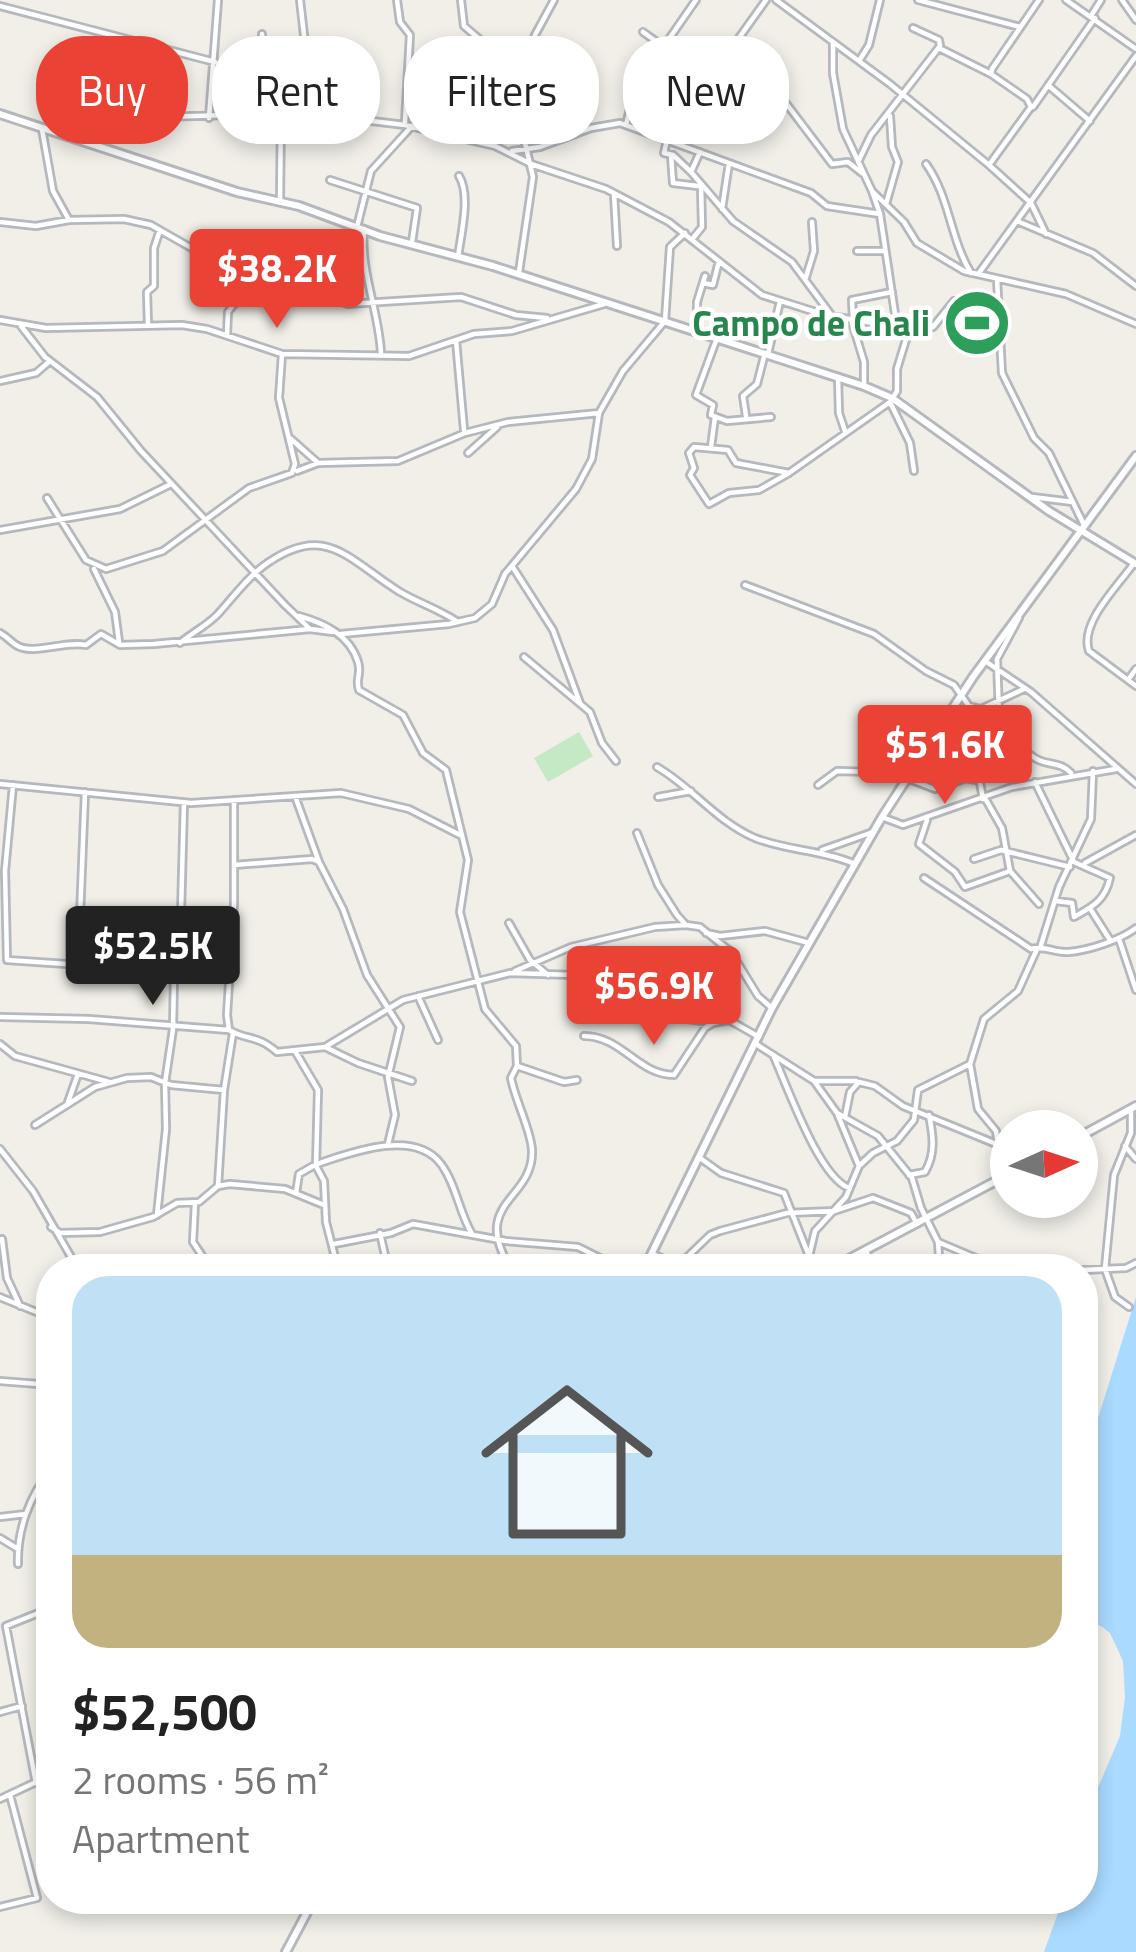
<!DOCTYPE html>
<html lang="en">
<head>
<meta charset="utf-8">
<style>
  body { margin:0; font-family:"Titillium Web",sans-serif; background:#f2f2f2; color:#222; height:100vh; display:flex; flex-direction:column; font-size:45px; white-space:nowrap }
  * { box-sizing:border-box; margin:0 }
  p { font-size:39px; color:#767676 }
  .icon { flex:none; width:66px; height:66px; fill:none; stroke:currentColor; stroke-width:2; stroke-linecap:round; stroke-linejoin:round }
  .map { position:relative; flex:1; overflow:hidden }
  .panel { position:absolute; left:36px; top:1254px; width:1062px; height:660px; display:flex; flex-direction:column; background:#fff; border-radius:48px; box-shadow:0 6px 18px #0003 }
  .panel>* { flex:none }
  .hud { position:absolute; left:36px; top:36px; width:1065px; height:108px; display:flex; gap:24px }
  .needle { width:78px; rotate:87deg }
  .buttons { position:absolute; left:990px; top:1110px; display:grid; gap:24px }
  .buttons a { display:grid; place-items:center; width:108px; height:108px; border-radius:50%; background:#fff; box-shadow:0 6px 18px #0003; font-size:60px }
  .price { position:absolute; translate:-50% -102px; padding:0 27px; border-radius:12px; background:#ea4335; color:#fff; font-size:39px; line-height:78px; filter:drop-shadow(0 3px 6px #0008) }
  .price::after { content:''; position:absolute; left:50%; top:72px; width:36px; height:27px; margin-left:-18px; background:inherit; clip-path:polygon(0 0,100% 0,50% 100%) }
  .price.current { background:#222; color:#fff }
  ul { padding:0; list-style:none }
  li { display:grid; align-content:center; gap:24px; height:636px; padding:0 36px }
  li span { display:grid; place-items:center; height:372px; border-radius:36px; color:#555 }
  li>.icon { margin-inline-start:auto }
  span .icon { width:216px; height:216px; fill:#fffc; stroke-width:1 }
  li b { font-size:51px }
  .chip { padding:0 42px; border-radius:48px; background:#fff; box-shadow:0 6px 18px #0003; font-size:42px; line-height:108px }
  .chip.current { background:#ea4335; color:#fff }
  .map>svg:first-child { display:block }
</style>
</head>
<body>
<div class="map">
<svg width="1136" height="1952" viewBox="0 0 1136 1952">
  <rect width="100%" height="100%" fill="#f1efe8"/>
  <path fill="#c5e8c5" d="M979,291L1006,313L975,354L947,333Z
    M579,732L593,756L548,782L534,758Z"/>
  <path fill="#aadaff" d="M1136,1297V1952H1044L1063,1899H1083V1823L1120,1736L1125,1697L1123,1661L1110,1633L1101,1626L1083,1621V1466Z"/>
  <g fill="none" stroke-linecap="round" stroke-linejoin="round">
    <defs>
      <path id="minor" d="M397,0L400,22L410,35L405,122
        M461,0L464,26L491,49L521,91
        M776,0L890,84L989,165L1031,203L1046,234
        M918,0L1020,27
        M1066,0L1136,49
        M1122,0L1136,20
        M0,6L215,62
        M1091,16L1101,0
        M643,32L710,80
        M262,34L266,112
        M833,43V73L843,129L872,191L904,222L917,243L964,271L1066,294L1136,324
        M939,48L991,74
        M859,61L869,45L880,0
        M725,63L764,88L783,106
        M755,82L776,90L832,164L848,162L862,173
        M1049,86L1090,121
        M1033,107L1095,18
        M105,109L159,117L305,113L405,125L495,146L531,164L606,189L669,222L762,295L825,315L897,327
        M296,113L309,79L300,0
        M209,118L218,0
        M626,125L635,88L696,0
        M42,129L53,191L69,220
        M667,140L664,153L673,155L691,172L733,221L792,262L832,316
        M680,142L689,108L766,0
        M495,146C485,122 481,86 503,69
        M512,151L540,147L591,128L620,123L811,193L827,206L880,214
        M671,155L673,183L698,186
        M859,160L871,135L940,46L939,40L913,28
        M926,164C950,197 950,239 971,273
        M989,165L1031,107L1027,99L991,74L992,69L1039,0
        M691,172L700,152
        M330,180L417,208L412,242
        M614,194L617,246
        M280,201L281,114
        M886,204L898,162L892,147L890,116
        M722,209L729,163
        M1017,221L1093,253L1136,286
        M0,222L36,226L69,220L124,219L151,225L209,258L348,304L461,297L516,315L547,318
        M357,227L371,171L412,126
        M364,229C360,272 379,311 381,353
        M694,237L702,227L701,186
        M857,251H885
        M458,257C461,234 471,195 459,176
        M519,272L533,177L519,117L522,80L535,35L554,0
        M979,273L1136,56
        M806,277L814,251L812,222
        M997,279L1002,373L1034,438L1049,453L1084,525
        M703,283L713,285L719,261
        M851,319L864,362V386
        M853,319L852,300L892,292
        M0,320L46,328L182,325L207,329L282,354L409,356L474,334L512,331L604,304
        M148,325L147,292L154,286V248L160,230
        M21,326L45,357L97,397L141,451L285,605L310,629L333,632
        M907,328L933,327L954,301
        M697,330V302L705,276
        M227,335L228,312L258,273
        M717,338L696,395L713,405L711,415L727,421L771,417
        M456,340L464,430
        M768,354L780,301
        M838,378L839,413L845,431
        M0,381L36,373L50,361
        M890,402L910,443L914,471
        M746,416L743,396L757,384L765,353
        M291,439L318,463
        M711,447L715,417
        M468,453L497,427
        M297,471L318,463L398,461L465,433L508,422L599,413
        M789,473L736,463L728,450L694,447L689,453L694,468L690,475L709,504L729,493L759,490L789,473L890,402L897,391V369L908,333L897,327L880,214L872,191
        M1032,497L1073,502
        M47,498L86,560L106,569L163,551L249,488L292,473L295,464L279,398L282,354
        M0,530L120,509L171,484
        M1134,563C1119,585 1079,623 1089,651L1136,686
        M512,566L553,630L580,703
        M94,569L115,612L119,642
        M745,585L874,634L926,671L954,685L969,706L980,709
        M299,616C324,623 350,635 358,662C362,674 355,678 359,690L403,715L423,753L446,770L468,860L460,912L485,1009L516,1046L517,1066L564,1082L577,1080
        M0,633C6,636 10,641 16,645C32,656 66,640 86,645L101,634L120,645L154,644L310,629
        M341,634L449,624L475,618L492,604L505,574L576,489L592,459L599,413L623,371L665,321L670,247L685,233
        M180,643C192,633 206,626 217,615C232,599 245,580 262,567C325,520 347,559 400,592C419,603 440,610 458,622
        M524,657L590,712L602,743L616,761
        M985,661L1031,692L1136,784
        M1128,680L1136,669
        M944,726L1024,689
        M1006,737C1018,741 1021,749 1032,756C1045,767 1059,760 1071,773
        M657,767C692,787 717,822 755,838C788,851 823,850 855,864
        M909,779L935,789L966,778L976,780
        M1035,782L1074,862L1110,878C1105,901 1092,907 1074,917L1072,903L1056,901
        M0,784L191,803L341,793L409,809L460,835
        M13,785L5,871L7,960L230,975
        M818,785L837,771L873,772L914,763
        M295,796L319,862
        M658,797L691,791
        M983,799L979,777L999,756L1006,737L999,715L997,659L1019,618
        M234,800V904L227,1015L229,1030C248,1041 256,1034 277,1052L325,1047L403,1000L510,973L574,975L657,1002L689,1019L713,1023L729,1020L759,1037
        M986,800L1002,828L1010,871L1039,904
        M882,817L903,825L1012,787L1116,769
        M927,820L919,844L955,872L965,887L1010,871
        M637,833L658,885L677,915L686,925L700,927L731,952L758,996L772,1008
        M822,850L873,832
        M974,859L1001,850L1070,867
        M1085,863L1136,835
        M234,865L312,859L319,862L343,909L367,975L400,1027L388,1077L395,1115L388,1144
        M924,878L1031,949C1045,945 1054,953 1069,952C1090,950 1120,940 1136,928
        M1091,910L1110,940
        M509,923L530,960L548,975
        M706,933L720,936L765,931L809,943
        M1119,939L1136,990
        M1041,945L1059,887L1091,819L1093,771
        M78,966L85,792
        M515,971L571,947L655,927L686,925
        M418,996L438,1040
        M0,1017L89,1019L229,1030
        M584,1036C622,1036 638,1075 674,1075L705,1028L713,1023
        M0,1044L15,1056L109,1082
        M756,1044L814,1081L837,1113L859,1166
        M325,1047L358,1063L412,1081
        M295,1051L318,1090L316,1166L324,1181L326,1222L338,1269
        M774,1057C788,1088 819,1177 849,1188
        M814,1081H856
        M68,1102L78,1074
        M837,1113L878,1136L912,1178L921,1208L938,1242L1002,1269
        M845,1117L850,1092L859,1082L875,1086L903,1106L1011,1150
        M35,1125L95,1087L127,1078L151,1077L171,1085L224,1090L233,1033
        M998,1145L996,1131L978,1109L970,1064L984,1019L1018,991L1037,949
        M1125,1146L1136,1159
        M0,1149L33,1191L78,1269
        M700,1158L721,1173L784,1193L809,1256
        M317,1164C350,1153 414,1128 441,1164C456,1184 459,1212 472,1234
        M909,1175L925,1172C936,1153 933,1135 929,1115
        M218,1186L224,1090
        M296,1193L299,1174L313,1166
        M195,1203L193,1242L211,1269
        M157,1215L166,1129L165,1083L173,1029L174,975L180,949L184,802
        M51,1227L60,1233L100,1232L153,1217L177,1203L199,1202L218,1186L230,1184L285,1189L324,1205
        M380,1233L388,1269
        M2,1239L7,1278L20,1306
        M334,1244L391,1233L413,1224L506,1241L578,1247L622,1269
        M866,1251L874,1269
        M653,1254L674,1264
        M475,1263L505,1260
        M678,1263L691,1269
        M511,1269C469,1201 534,1201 532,1150C531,1130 515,1100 511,1078L517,1066
        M589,1269L598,1257
        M660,1269L683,1261L710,1235L720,1231L787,1213L834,1211L873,1198L911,1213L917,1224
        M806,1269L815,1231L846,1197L859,1166L873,1153L897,1141L914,1120L918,1090L970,1064
        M933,1269L939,1257L938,1242
        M1083,1270L1126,1268L1136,1263
        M0,1297L51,1318
        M1129,1307L1115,1297L1105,1269L1114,1175L1131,1133V1110
        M0,1381L51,1385
        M48,1385L47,1339L51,1319
        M0,1517L26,1514
        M0,1538L18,1549
        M18,1564C17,1531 29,1496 51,1470
        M0,1712L22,1706
        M36,1783L6,1626L51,1608
        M0,1799L51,1775
        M0,1907L37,1898L10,1795"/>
      <path id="tertiary" d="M0,114L237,192L299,206L380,236L493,266L864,386L892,398L1049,511L1136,564
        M1077,1138L1136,1106
        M644,1269L772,1008L882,817L973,677L1136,456
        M830,1269L1011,1173
        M286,1952L314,1899"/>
    </defs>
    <use href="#minor" stroke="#b5b8bc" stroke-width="10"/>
    <use href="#tertiary" stroke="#b5b8bc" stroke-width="12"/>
    <use href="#minor" stroke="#fff" stroke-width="4.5"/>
    <use href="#tertiary" stroke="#fff" stroke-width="6"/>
  </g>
  <defs>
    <symbol id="stadium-disc" viewBox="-11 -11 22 22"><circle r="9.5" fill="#2e9e5b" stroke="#fff"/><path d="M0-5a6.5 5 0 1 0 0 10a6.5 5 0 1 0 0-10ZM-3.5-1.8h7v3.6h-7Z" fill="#fff"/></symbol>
  </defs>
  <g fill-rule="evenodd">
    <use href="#stadium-disc" x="939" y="285" width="76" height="76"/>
  </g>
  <g text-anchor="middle" stroke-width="9" stroke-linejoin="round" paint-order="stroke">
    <g font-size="36" font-weight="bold" fill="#27864d" stroke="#fff" text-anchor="end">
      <text x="930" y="336">Campo de Chali</text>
    </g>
  </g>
</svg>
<div class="buttons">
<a><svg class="needle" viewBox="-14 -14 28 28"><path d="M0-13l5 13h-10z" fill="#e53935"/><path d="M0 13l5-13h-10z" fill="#767676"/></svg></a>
</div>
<b class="price" style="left:277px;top:331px">$38.2K</b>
<b class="price" style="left:945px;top:807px">$51.6K</b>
<b class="price current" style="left:153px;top:1008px">$52.5K</b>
<b class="price" style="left:654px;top:1048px">$56.9K</b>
<div class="hud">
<a class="chip current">Buy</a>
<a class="chip">Rent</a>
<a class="chip">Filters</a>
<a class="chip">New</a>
</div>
<section class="panel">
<ul>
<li><span style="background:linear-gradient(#bfe0f5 75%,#c2b280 0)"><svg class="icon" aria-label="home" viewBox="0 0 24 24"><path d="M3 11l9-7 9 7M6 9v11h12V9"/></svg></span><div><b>$52,500</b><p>2 rooms · 56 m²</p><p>Apartment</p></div></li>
</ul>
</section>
</div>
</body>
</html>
